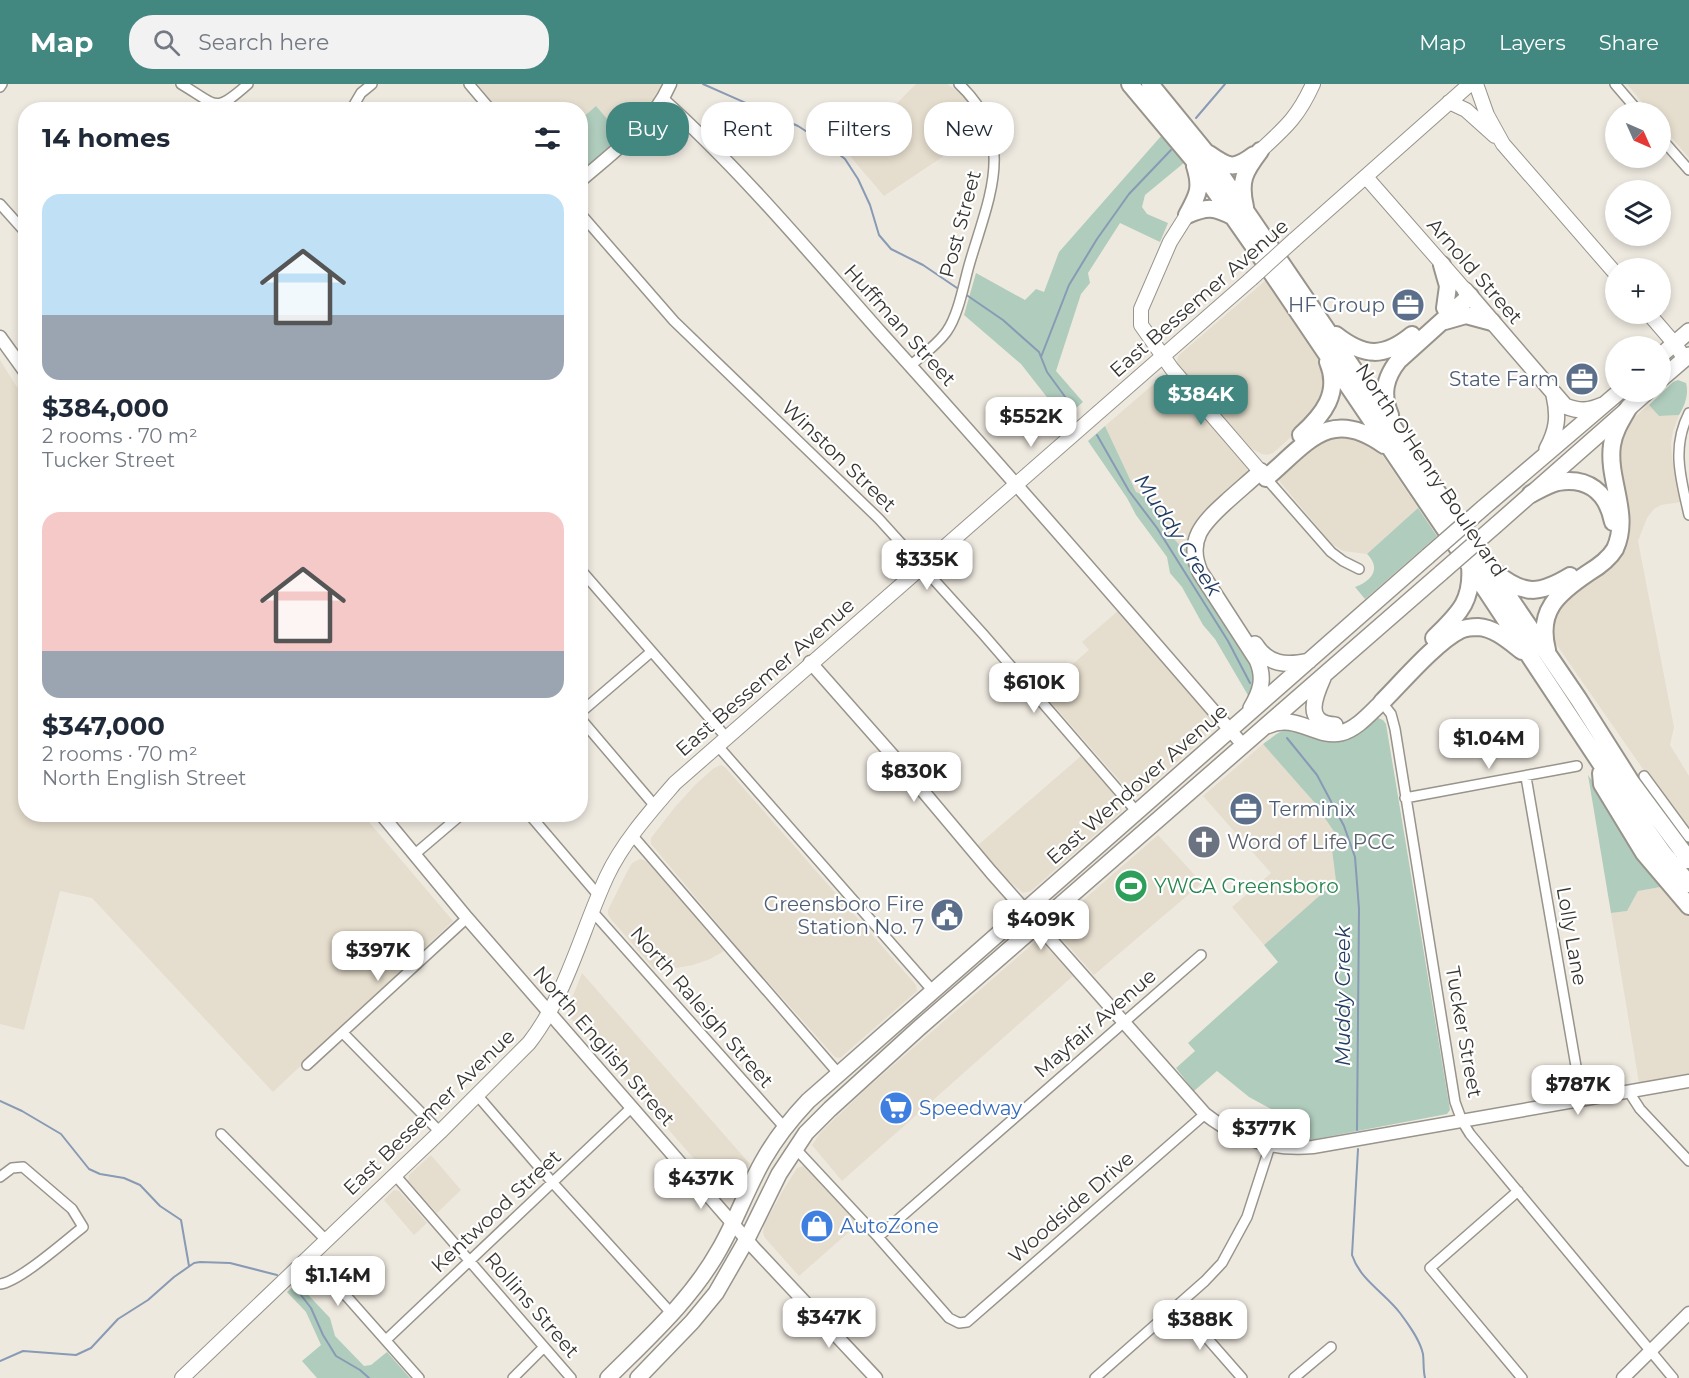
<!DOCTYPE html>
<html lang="en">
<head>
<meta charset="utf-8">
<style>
  body { margin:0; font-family:Montserrat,sans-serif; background:#f2f2f3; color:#1f2937; height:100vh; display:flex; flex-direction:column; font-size:22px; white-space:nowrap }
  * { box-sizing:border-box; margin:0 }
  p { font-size:20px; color:#747a83 }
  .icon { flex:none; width:33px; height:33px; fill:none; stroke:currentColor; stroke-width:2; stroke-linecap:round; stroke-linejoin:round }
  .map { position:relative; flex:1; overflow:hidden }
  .panel { position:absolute; left:18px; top:18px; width:570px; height:720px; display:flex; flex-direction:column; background:#fff; border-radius:24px; box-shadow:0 3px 9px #0003 }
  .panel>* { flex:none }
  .guide { position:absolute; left:606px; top:18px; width:570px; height:54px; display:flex; gap:12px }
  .needle { width:39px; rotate:135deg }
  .tools { position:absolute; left:1605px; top:18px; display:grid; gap:12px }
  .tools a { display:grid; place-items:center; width:66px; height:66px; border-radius:50%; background:#fff; box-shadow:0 3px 9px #0003; font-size:30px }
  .price { position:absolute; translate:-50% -51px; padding:0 14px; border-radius:12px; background:#fff; color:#222; font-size:20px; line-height:39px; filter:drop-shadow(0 2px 3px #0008) }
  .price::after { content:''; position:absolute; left:50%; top:36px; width:18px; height:14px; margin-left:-9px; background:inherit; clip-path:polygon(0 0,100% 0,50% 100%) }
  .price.active { background:#428881; color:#fff }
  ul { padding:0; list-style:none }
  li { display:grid; align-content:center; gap:12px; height:318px; padding:0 24px }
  li span { display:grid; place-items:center; height:186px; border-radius:18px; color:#555 }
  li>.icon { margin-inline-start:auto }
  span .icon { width:108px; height:108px; fill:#fffc; stroke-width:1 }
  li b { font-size:26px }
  h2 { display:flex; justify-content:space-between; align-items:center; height:72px; padding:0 24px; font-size:26px }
  .chip { padding:0 21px; border-radius:24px; background:#fff; box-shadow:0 3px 9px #0003; font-size:21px; line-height:54px }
  .chip.active { background:#428881; color:#fff }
  header { display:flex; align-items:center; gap:36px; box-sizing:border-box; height:84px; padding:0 30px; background:#428881; color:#fff }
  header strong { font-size:28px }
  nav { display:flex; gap:33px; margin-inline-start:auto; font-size:21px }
  .search { width:420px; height:54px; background:#f2f2f3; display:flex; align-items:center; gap:15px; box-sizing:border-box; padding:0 21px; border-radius:24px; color:#747a83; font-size:22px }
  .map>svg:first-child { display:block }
</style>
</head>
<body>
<header>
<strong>Map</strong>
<div class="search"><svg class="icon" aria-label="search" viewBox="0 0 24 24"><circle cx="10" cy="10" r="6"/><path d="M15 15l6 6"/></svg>Search here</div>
<nav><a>Map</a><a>Layers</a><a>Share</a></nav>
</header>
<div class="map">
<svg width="1689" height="1294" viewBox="0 0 1689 1294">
  <rect width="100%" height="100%" fill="#eee9df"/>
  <path fill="#e5ddcd" d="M477,0H663L646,27L622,52L596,22L581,35L580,26L498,25Z
    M916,0H947L963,11L984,45L884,112L850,72L884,32Z
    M1627,0H1689V74L1661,41L1660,28H1650Z
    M1266,196L1324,282L1328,295L1320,327L1273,369L1267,371L1262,370L1252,365L1178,281L1177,277L1178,272Z
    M0,276L25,316L26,730L363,731L453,837L273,1008L92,814L60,807L24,946L0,940Z
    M1164,291L1167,292L1247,384L1248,389L1190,464L1183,465L1168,448L1163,432L1136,408L1105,342Z
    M1649,321L1659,332L1679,331L1673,347L1671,359L1672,374L1681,418L1661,421L1654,425L1647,434L1638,457L1674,643L1670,661L1689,692V746L1654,701L1554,557L1552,548L1557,527L1568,511L1611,483L1617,477L1622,466L1630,441L1618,375L1620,354L1630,337Z
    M1350,348L1378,365L1418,424L1367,470L1343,467L1332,460L1280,398L1278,393L1318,354Z
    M1119,526L1208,629L1214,642L1206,652L1138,713L1133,712L1041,607L1089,566L1082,558Z
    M1263,660L1314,718L1337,752L1331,758L1336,797L1264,861L1232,823L1271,789L1203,712Z
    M1081,672L1115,712L1122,726L1120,729L1031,807L1023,809L1004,793L977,762Z
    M721,681L725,683L916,901L917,907L840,974L835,973L743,870L651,760V754L675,723L695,701L714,684Z
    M1158,751L1202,799L1094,891L1055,847L1057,839Z
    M640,775L649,778L724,867L710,875L693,881L676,884L654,885L610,834L608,830V826L627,788L632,779Z
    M1666,802L1689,830V989L1639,999L1611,829L1627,827L1638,807Z
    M1036,857L1042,858L1073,892L842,1097L812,1061L821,1048L866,1005Z
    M582,889L750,1080L736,1104L726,1106L718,1102L568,931L567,927Z
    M431,1071L461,1106L437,1129L408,1097L409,1091Z
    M803,1082L808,1083L859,1139L799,1192L765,1154L763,1149L764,1141L782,1108L797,1084Z
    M394,1106L399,1107L427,1139L414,1151L384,1116Z"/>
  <path fill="#afccbd" d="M596,22L622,52L581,88V35Z
    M1162,51L1185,78L1145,111L1142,123L1147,130L1168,139L1160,158L1120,139L1088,189L1090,199L1081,210L1056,287L1083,318L1064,335L1021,280L964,231L976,189L1025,216L1036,205L1044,208L1059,168Z
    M1678,296L1686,299C1689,310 1685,321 1679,331L1659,332L1649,321L1673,298Z
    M1105,342L1136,408L1146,412L1163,432L1168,448L1183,465L1190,464L1257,589L1249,613L1215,555L1203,541L1182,503L1170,489L1167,473L1136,431L1127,414L1088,357Z
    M1418,424L1437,452L1365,515L1355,503C1371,497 1382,485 1367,470Z
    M1378,634L1383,636L1386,640L1450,1026L1447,1030L1305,1057L1279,1056L1262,1052L1275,1027L1249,1013L1217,987L1194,1007L1176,984L1195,967L1188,959L1278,878L1264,861L1336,797L1331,758L1337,752L1314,718L1263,660L1278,649L1291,644L1333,657L1348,655Z
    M1588,691L1666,802L1638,807L1627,827L1611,829Z
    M297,1199L330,1234L335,1252L364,1282L371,1281L387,1268L410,1294H317L302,1277L321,1261L306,1228L287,1208Z"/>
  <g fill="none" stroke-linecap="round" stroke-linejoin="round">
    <path stroke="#889ab4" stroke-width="2" d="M703,0L798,42L829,62L845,75L858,95L870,121L879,151L891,165L923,181L960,206
      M1196,34L1225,0
      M965,210L1003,236L1039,268L1047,288L1074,325
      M1041,273L1069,201L1097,155L1129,110L1171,66
      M1097,351L1129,407L1157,444L1228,557L1250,599
      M1287,654L1317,691L1344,742L1355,773L1359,825L1357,1046
      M0,1017L22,1027L61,1050L89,1085L100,1090L124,1094L140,1101L160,1122L181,1136L189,1182
      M1358,1065L1352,1171C1360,1196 1385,1209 1400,1229C1409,1241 1420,1256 1423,1270C1424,1278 1423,1286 1425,1294
      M294,1202L311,1224L323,1251L336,1272L360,1286L369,1294
      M0,1277L23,1267L76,1271L91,1264L118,1235L148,1216L174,1193L194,1179L200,1178L230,1179L277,1191"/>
    <defs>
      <path id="minor" d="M181,0C218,22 214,30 248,0
        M469,0L491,26
        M1615,0L1639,28
        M0,3L2,0
        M351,26L361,9L372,0
        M1660,53L1689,86
        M0,120L26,149
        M580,129L674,237L879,435L983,550L1137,728
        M911,281C923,271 938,260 947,247C959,230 964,198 970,178C989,113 1018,55 959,0
        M1689,329C1671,364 1681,395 1689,431
        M1266,394L1331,468L1343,477L1359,485
        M580,485L726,653
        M1380,616L1391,630L1395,645L1455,1018L1462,1037L1470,1050L1673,1294
        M580,629L651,568
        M580,634L655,722
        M717,661L933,907
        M1644,692L1689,753
        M1526,693L1582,1017
        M1405,714L1577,682
        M529,730L599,812
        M632,751L838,989
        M415,770L462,730
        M592,827L785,1044
        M343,949L440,1048
        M307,981L467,834
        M1629,1008L1640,1025L1689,1077
        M477,1011L552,1098L672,1230
        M221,1050L326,1156
        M795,1064L878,1153L949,1234L959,1239L967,1238L1205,1030
        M395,1091L571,1294
        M0,1093L12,1084L23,1083L72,1125L83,1143C65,1157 19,1198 0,1200
        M1518,1107L1430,1184L1522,1294
        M878,1153L1201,871
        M310,1171L419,1294
        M1178,1221L1242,1294
        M386,1256L631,1024
        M513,1294L544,1263
        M1095,1294L1205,1197L1222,1179L1247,1133L1270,1062
        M1294,1294L1331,1263"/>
      <path id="tertiary" d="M663,16C741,86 810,169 880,248C1003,384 1123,522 1243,661
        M580,97C612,69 653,40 670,0
        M0,253L26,289
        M810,578L901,681L991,788L1205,1030C1237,1055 1273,1067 1313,1063L1689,997
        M381,730L467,834L754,1164L876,1294
        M1623,1294L1689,1229"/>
      <path id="secondary" d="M1476,0L1487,31L1503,60L1616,190
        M1449,18L1466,26L1495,52
        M1260,67C1286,43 1298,33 1313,0
        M1366,93L1465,206
        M1187,131L1170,158L1141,225V241L1172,285L1266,394
        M1294,156L1470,0
        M1649,230L1674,259L1685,275
        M182,1294L440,1048L529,959C567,910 581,848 607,792C623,758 650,728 675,699L1251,195"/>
      <path id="trunk" d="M1465,206L1565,322C1580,328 1589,327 1603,321
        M1660,272L1689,247
        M1660,296L1689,271
        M1547,365C1557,346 1559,333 1554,311
        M1483,424L1619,308
        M1496,441L1647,308
        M1255,560C1268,581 1286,582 1309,577
        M1323,594C1315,612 1303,639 1335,641
        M1251,624C1261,607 1265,594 1257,576L1200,488C1186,456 1203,439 1225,419C1237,408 1249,398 1261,387
        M1267,642C1296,628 1316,655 1341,649C1357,645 1370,629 1382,618
        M608,1294C648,1254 691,1216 719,1166C736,1137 747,1104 764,1075C776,1054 791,1035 808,1017L1428,472
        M638,1294L692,1238L716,1209L747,1155L779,1090L806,1049L830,1025L919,944L1441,489"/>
      <path id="motorway" d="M1130,0L1192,74L1257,167L1470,482L1621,710L1663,769L1689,800
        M1150,0L1204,66L1579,616L1631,698L1689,776
        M1209,70C1229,84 1234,86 1254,71
        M1245,123C1239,97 1244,88 1260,67
        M1187,131C1198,111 1202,104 1195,82
        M1187,131C1208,122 1214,123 1234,133
        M1442,181L1448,202L1445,224
        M1445,237L1466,231L1492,238
        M1336,251C1364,273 1384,274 1412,251
        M1390,331C1381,310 1385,293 1399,276L1470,212
        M1301,351C1323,331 1341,309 1328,278
        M1266,394C1307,359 1330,322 1384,361
        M1531,410C1539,406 1549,400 1558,398C1588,393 1607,408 1613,438
        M1496,489C1524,512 1540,510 1570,492
        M1434,554C1458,530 1473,518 1470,482
        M1547,566C1537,527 1557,510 1588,489C1598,483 1609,475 1615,465C1631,430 1607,396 1612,361C1614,347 1622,335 1629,323
        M1382,618C1402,598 1436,558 1460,546C1465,544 1473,543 1478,543C1495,544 1509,557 1522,567
        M1601,689L1602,700L1644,769L1689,822"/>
    </defs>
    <use href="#minor" stroke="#98948b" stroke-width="12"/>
    <use href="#tertiary" stroke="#98948b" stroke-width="15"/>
    <use href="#secondary" stroke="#98948b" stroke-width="16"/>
    <use href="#trunk" stroke="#98948b" stroke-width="18"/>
    <use href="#motorway" stroke="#98948b" stroke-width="20"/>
    <use href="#minor" stroke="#fff" stroke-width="9"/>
    <use href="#tertiary" stroke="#fff" stroke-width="12"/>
    <use href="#secondary" stroke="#fff" stroke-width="14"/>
    <use href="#trunk" stroke="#fff" stroke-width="15"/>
    <use href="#motorway" stroke="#fff" stroke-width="16"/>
    <defs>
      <path id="secondary-bridge" d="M1251,195L1294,156"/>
      <path id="trunk-bridge" d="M1428,472L1483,424
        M1441,489L1496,441"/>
    </defs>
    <use href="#secondary-bridge" stroke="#98948b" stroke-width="16" stroke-linecap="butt"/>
    <use href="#trunk-bridge" stroke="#98948b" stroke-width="18" stroke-linecap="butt"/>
    <use href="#secondary-bridge" stroke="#fff" stroke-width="14"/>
    <use href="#trunk-bridge" stroke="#fff" stroke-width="15"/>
  </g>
  <defs>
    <symbol id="office-disc" viewBox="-11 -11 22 22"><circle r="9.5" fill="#5c6f8a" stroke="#fff"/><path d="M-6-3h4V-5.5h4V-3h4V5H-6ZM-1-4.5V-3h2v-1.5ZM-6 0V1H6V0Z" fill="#fff"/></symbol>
    <symbol id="church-disc" viewBox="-11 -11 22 22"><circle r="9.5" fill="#6b7280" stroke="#fff"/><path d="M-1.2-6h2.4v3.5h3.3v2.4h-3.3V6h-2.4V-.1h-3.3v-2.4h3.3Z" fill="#fff"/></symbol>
    <symbol id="stadium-disc" viewBox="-11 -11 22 22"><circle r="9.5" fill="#2e9e5b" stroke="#fff"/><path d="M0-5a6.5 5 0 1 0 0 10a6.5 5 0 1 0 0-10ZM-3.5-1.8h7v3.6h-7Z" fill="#fff"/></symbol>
    <symbol id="civic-disc" viewBox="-11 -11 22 22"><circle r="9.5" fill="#5c6f8a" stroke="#fff"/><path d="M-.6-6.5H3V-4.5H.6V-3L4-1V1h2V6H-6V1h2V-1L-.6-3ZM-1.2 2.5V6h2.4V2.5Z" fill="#fff"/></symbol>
    <symbol id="supermarket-disc" viewBox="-11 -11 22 22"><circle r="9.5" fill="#3f7fe0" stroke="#fff"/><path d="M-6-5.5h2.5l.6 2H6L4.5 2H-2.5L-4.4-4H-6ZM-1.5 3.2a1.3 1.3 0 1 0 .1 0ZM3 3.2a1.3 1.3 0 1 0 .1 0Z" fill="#fff"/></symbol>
    <symbol id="shop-disc" viewBox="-11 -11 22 22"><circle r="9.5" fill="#3f7fe0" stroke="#fff"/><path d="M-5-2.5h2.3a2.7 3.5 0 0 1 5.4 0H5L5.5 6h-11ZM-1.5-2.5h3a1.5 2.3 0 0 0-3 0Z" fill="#fff"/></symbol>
  </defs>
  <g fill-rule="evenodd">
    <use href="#office-disc" x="1389" y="202" width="38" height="38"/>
    <use href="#office-disc" x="1563" y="276" width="38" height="38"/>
    <use href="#office-disc" x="1227" y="706" width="38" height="38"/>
    <use href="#church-disc" x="1185" y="739" width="38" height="38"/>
    <use href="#stadium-disc" x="1112" y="783" width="38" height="38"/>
    <use href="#civic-disc" x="928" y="812" width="38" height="38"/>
    <use href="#supermarket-disc" x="877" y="1005" width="38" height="38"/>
    <use href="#shop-disc" x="798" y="1123" width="38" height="38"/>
  </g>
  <g text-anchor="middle" stroke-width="4.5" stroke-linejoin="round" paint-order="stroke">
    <g font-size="20" fill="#383632" stroke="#fff">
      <text transform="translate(960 140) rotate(-75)" y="7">Post Street</text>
      <text transform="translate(1475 187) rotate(49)" y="7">Arnold Street</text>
      <text transform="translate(1199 214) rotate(-41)" y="7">East Bessemer Avenue</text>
      <text transform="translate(900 241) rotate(48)" y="7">Huffman Street</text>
      <text transform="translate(839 372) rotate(44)" y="7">Winston Street</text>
      <text transform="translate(1431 386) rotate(56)" y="7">North O'Henry Boulevard</text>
      <text transform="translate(765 593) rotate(-41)" y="7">East Bessemer Avenue</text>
      <text transform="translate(1137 700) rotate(-41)" y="7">East Wendover Avenue</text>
      <text transform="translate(1572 852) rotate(80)" y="7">Lolly Lane</text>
      <text transform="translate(702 923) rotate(49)" y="7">North Raleigh Street</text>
      <text transform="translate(1095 939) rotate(-41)" y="7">Mayfair Avenue</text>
      <text transform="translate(1464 948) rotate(80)" y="7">Tucker Street</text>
      <text transform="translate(604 962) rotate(49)" y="7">North English Street</text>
      <text transform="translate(429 1028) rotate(-44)" y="7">East Bessemer Avenue</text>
      <text transform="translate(1071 1123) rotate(-41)" y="7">Woodside Drive</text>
      <text transform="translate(496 1127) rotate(-43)" y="7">Kentwood Street</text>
      <text transform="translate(532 1221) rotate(49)" y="7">Rollins Street</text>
    </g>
    <g font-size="20" fill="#4e5e75" stroke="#fff" text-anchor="end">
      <text x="1385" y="228">HF Group</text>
      <text x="1559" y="302">State Farm</text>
      <text x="1269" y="732" text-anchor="start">Terminix</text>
      <text x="924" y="827">Greensboro Fire<tspan x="924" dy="23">Station No. 7</tspan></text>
    </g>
    <g font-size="20" fill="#5b616d" stroke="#fff" text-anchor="start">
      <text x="1227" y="765">Word of Life PCC</text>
    </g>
    <g font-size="20" fill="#27864d" stroke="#fff" text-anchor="start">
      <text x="1154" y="809">YWCA Greensboro</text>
    </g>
    <g font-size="20" fill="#366cbe" stroke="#fff" text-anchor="start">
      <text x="919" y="1031">Speedway</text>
      <text x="840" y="1149">AutoZone</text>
    </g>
    <g font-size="21" font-style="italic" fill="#213c62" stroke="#fff">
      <text transform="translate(1178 451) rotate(57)" y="7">Muddy Creek</text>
      <text transform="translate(1343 912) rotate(-90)" y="7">Muddy Creek</text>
    </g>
  </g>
</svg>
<div class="tools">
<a><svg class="needle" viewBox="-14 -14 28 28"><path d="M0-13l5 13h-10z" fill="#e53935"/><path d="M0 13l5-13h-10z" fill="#747a83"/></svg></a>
<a><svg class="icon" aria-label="layers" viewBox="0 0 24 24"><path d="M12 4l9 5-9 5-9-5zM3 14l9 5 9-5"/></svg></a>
<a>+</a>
<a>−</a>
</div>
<b class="price active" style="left:1201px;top:342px">$384K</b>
<b class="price" style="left:1031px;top:364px">$552K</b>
<b class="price" style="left:927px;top:507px">$335K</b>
<b class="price" style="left:1034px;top:630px">$610K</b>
<b class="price" style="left:1489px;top:686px">$1.04M</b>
<b class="price" style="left:914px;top:719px">$830K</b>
<b class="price" style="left:1041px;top:867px">$409K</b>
<b class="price" style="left:378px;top:898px">$397K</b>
<b class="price" style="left:1578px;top:1032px">$787K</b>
<b class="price" style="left:1264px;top:1076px">$377K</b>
<b class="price" style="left:701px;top:1126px">$437K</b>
<b class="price" style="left:338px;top:1223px">$1.14M</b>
<b class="price" style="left:829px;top:1265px">$347K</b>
<b class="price" style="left:1200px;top:1267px">$388K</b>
<div class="guide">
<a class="chip active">Buy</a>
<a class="chip">Rent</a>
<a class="chip">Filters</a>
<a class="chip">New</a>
</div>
<section class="panel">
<h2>14 homes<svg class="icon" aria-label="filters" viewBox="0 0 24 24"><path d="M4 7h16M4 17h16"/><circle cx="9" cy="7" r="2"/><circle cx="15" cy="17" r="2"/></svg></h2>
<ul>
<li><span style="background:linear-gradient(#bfe0f5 65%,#9aa5b1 0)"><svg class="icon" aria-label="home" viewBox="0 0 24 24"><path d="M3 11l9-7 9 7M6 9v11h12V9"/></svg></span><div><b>$384,000</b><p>2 rooms · 70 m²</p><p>Tucker Street</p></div></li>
<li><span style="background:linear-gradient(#f6c9c9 75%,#9aa5b1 0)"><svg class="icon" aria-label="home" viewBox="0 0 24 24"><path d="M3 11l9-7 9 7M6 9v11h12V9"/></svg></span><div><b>$347,000</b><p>2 rooms · 70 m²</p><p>North English Street</p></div></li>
</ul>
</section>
</div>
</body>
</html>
